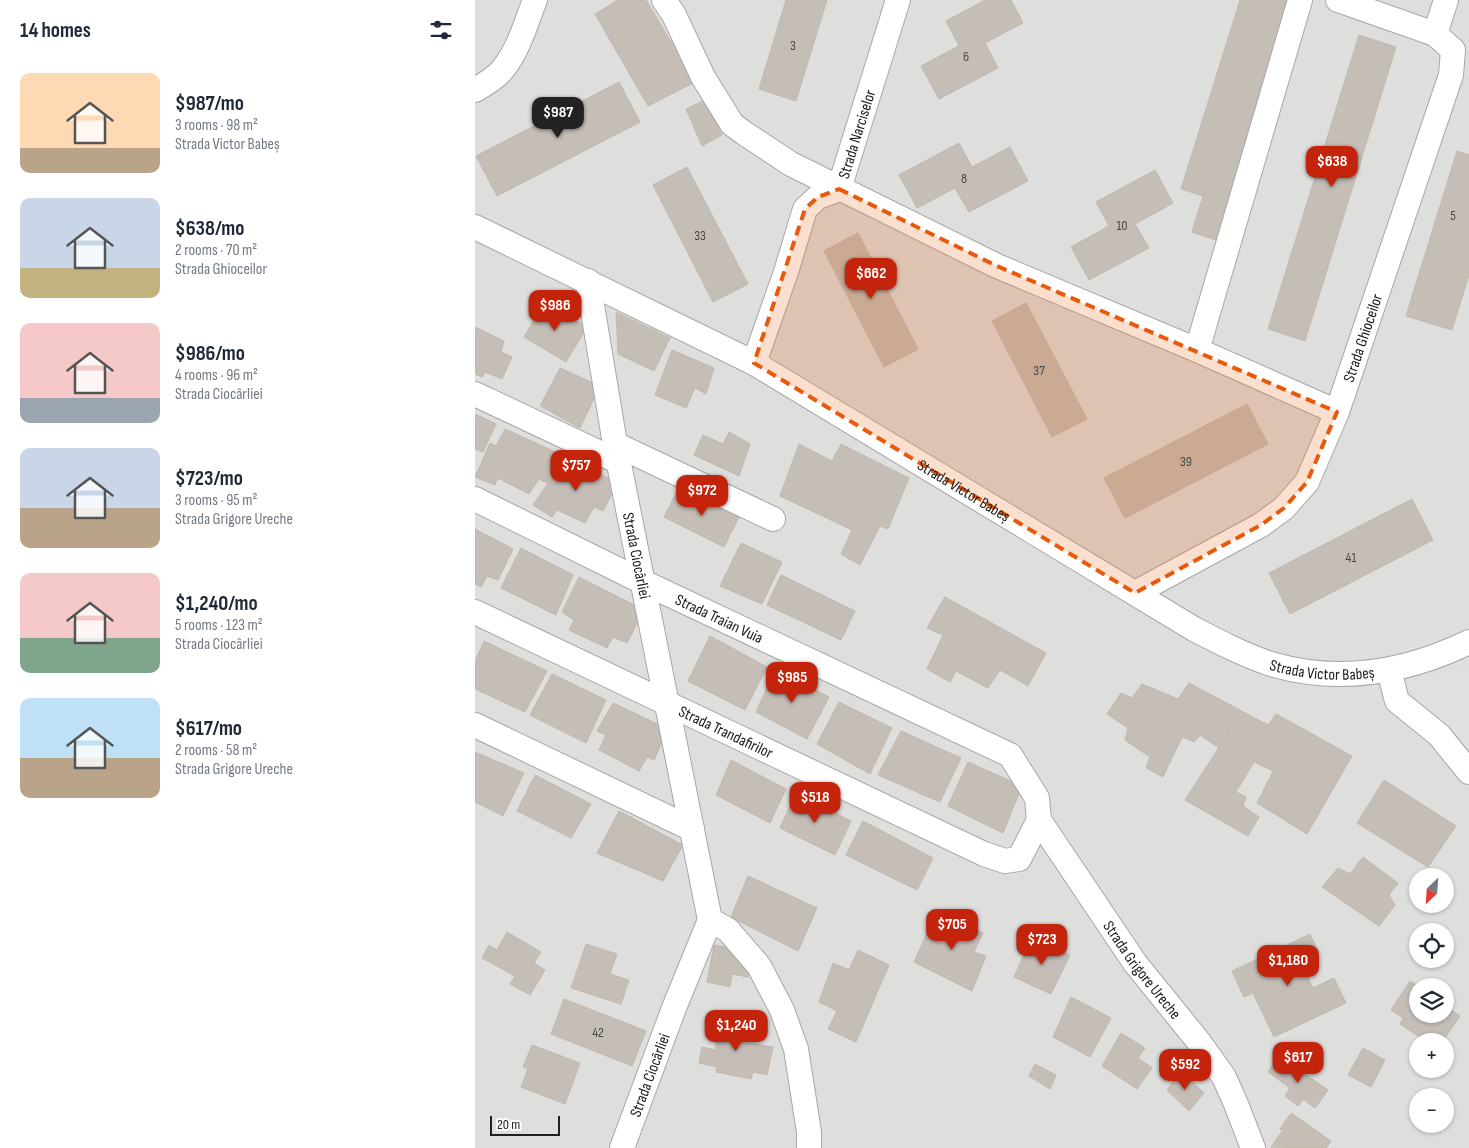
<!DOCTYPE html>
<html lang="en">
<head>
<meta charset="utf-8">
<style>
  body { margin:0; font-family:"Sofia Sans Condensed",sans-serif; background:#f2f2f3; color:#1f2937; height:100vh; display:flex; flex-direction:column; font-size:19px; white-space:nowrap }
  * { box-sizing:border-box; margin:0 }
  p { font-size:16px; color:#747a83 }
  .icon { flex:none; width:28px; height:28px; fill:none; stroke:currentColor; stroke-width:2; stroke-linecap:round; stroke-linejoin:round }
  .map { position:relative; flex:1; overflow:hidden }
  .sheet { display:flex; flex-direction:column; background:#fff; width:475px }
  .sheet>* { flex:none }
  .needle { width:32px; rotate:205deg }
  .buttons { position:absolute; left:934px; top:868px; display:grid; gap:10px }
  .buttons a { display:grid; place-items:center; width:45px; height:45px; border-radius:50%; background:#fff; box-shadow:0 1px 4px #0004; font-size:25px }
  .scale { position:absolute; left:15px; bottom:12px; width:70px; box-sizing:border-box; padding-left:5px; border:2px solid #202020; border-top:0; font-size:14px; line-height:18px; white-space:nowrap; color:#202020; -webkit-text-stroke:4px #fff; paint-order:stroke }
  .price { position:absolute; translate:-50% -42px; padding:0 11px; border-radius:10px; background:#c5240c; color:#fff; font-size:16px; line-height:32px; filter:drop-shadow(0 1px 2px #0008) }
  .price::after { content:''; position:absolute; left:50%; top:30px; width:15px; height:11px; margin-left:-8px; background:inherit; clip-path:polygon(0 0,100% 0,50% 100%) }
  .price.current { background:#222; color:#fff }
  ul { padding:0; list-style:none }
  li { display:flex; align-items:center; gap:15px; height:125px; padding:0 20px }
  li span { display:grid; place-items:center; flex:none; width:140px; height:100px; border-radius:10px; color:#555 }
  li>.icon { margin-inline-start:auto }
  span .icon { width:60px; height:60px; fill:#fffc; stroke-width:1 }
  li b { font-size:21px }
  h2 { display:flex; justify-content:space-between; align-items:center; height:60px; padding:0 20px; font-size:21px }
  main { display:flex; flex:1; min-height:0 }
  .map>svg:first-child { display:block }
</style>
</head>
<body>
<main>
<section class="sheet">
<h2>14 homes<svg class="icon" aria-label="filters" viewBox="0 0 24 24"><path d="M4 7h16M4 17h16"/><circle cx="9" cy="7" r="2"/><circle cx="15" cy="17" r="2"/></svg></h2>
<ul>
<li><span style="background:linear-gradient(#ffd9b3 75%,#b9a48a 0)"><svg class="icon" aria-label="home" viewBox="0 0 24 24"><path d="M3 11l9-7 9 7M6 9v11h12V9"/></svg></span><div><b>$987/mo</b><p>3 rooms · 98 m²</p><p>Strada Victor Babeș</p></div></li>
<li><span style="background:linear-gradient(#c9d6e8 70%,#c2b280 0)"><svg class="icon" aria-label="home" viewBox="0 0 24 24"><path d="M3 11l9-7 9 7M6 9v11h12V9"/></svg></span><div><b>$638/mo</b><p>2 rooms · 70 m²</p><p>Strada Ghioceilor</p></div></li>
<li><span style="background:linear-gradient(#f6c9c9 75%,#9aa5b1 0)"><svg class="icon" aria-label="home" viewBox="0 0 24 24"><path d="M3 11l9-7 9 7M6 9v11h12V9"/></svg></span><div><b>$986/mo</b><p>4 rooms · 96 m²</p><p>Strada Ciocârliei</p></div></li>
<li><span style="background:linear-gradient(#c9d6e8 60%,#b9a48a 0)"><svg class="icon" aria-label="home" viewBox="0 0 24 24"><path d="M3 11l9-7 9 7M6 9v11h12V9"/></svg></span><div><b>$723/mo</b><p>3 rooms · 95 m²</p><p>Strada Grigore Ureche</p></div></li>
<li><span style="background:linear-gradient(#f6c9c9 65%,#7fa58c 0)"><svg class="icon" aria-label="home" viewBox="0 0 24 24"><path d="M3 11l9-7 9 7M6 9v11h12V9"/></svg></span><div><b>$1,240/mo</b><p>5 rooms · 123 m²</p><p>Strada Ciocârliei</p></div></li>
<li><span style="background:linear-gradient(#bfe0f5 60%,#b9a48a 0)"><svg class="icon" aria-label="home" viewBox="0 0 24 24"><path d="M3 11l9-7 9 7M6 9v11h12V9"/></svg></span><div><b>$617/mo</b><p>2 rooms · 58 m²</p><p>Strada Grigore Ureche</p></div></li>
</ul>
</section>
<div class="map">
<svg width="994" height="1148" viewBox="0 0 994 1148">
  <rect width="100%" height="100%" fill="#f0eee8"/>
  <path fill="#dededd" fill-rule="evenodd" d="M0,0H994V1148H0ZM942,876H970V904H942ZM942,931H970V959H942ZM942,986H970V1014H942ZM942,1041H970V1069H942ZM942,1096H970V1124H942Z"/>
  <path fill="#e0e0e0" d="M994,665V763L928,683L985,670Z"/>
  <path fill="#c5beb7" stroke="#c1b8ab" d="M143,0H171L220,82L173,106L120,14Z
    M311,0H352L321,101L284,89Z
    M510,0H536L548,23L510,43L523,68L464,99L446,66L484,46L471,21Z
    M765,0H819L744,241L717,232L728,196L706,189Z
    M884,35L921,47L830,341L793,329Z
    M144,82L165,122L22,196L1,156Z
    M230,100L247,135L227,146L211,109Z
    M484,143L497,167L535,147L553,181L494,212L480,188L442,208L424,175Z
    M982,151L994,155V275L977,330L931,316Z
    M212,167L273,284L238,302L178,185Z
    M680,170L698,203L660,224L674,248L614,280L596,247L634,226L621,202Z
    M383,233L443,349L409,367L349,251Z
    M69,303L112,327L91,362L49,337Z
    M551,303L612,419L577,437L517,321Z
    M141,312L195,338L179,371L143,354Z
    M0,327L29,341L26,352L37,357L27,379L10,372L7,377L0,374Z
    M197,350L239,368L231,394L220,388L211,408L180,395Z
    M85,368L125,386L105,428L65,406Z
    M772,404L793,444L650,518L629,478Z
    M0,414L21,424L8,452L0,449Z
    M30,429L87,455L72,483L64,479L54,494L23,478L20,485L0,477L15,443L21,446Z
    M254,432L275,444L264,476L219,455L228,435L248,444Z
    M324,444L357,461L366,444L434,478L413,529L405,526L385,565L366,554L377,530L305,496Z
    M91,457L143,483L128,511L119,507L110,523L82,510L77,517L58,505Z
    M204,487L265,515L249,547L189,517Z
    M937,499L958,540L815,614L794,573Z
    M0,529L38,549L23,580L12,576L6,587L0,584Z
    M266,543L307,562L287,604L245,586Z
    M46,548L98,575L81,615L26,588Z
    M306,575L380,611L366,640L292,605Z
    M104,577L169,610L152,643L138,637L132,648L94,630L99,620L87,612Z
    M470,597L571,653L553,686L525,670L513,688L481,671L475,682L452,669L468,635L452,628Z
    M235,636L292,667L270,710L213,681Z
    M9,641L72,671L50,712L0,689V661Z
    M300,670L354,697L332,739L281,712Z
    M77,674L131,700L111,743L55,715Z
    M714,683L793,725L777,748L752,735L744,748L725,735L719,742L707,737L688,777L671,768L675,757L650,740L653,728L632,714L646,693L657,698L667,684L703,699Z
    M364,702L417,728L395,774L342,744Z
    M138,703L193,729L179,760L172,757L164,771L124,750L131,735L122,731Z
    M801,714L877,756L832,834L782,803L798,771L779,762L761,792L771,797L768,806L784,817L773,836L710,800L752,735L777,748Z
    M426,731L486,758L465,802L403,775Z
    M0,752L49,773L28,816L0,802Z
    M256,760L311,789L295,823L241,795Z
    M493,762L547,786L528,833L473,806Z
    M60,775L116,804L96,838L42,811Z
    M909,780L981,826L953,867L882,823Z
    M321,793L376,821L360,855L305,828Z
    M144,811L208,845L188,881L122,853Z
    M388,821L458,858L442,890L371,855Z
    M888,857L923,883L914,895L920,905L904,926L847,887L863,868L875,874Z
    M273,876L342,908L323,951L256,917Z
    M462,911L508,933L499,952L511,956L497,991L439,962Z
    M32,932L66,952L59,963L70,970L55,995L35,984L40,976L7,958L14,945L22,950Z
    M835,934L844,952L825,961L838,988L859,978L871,1003L799,1037L778,993L769,997L757,971Z
    M557,937L595,955L576,994L539,977Z
    M111,944L142,954L135,974L154,980L146,1004L96,988Z
    M239,945L266,950L263,964L275,967L273,977L257,974L255,987L232,982Z
    M383,950L414,965L381,1042L353,1029L362,1011L344,1002L358,963L374,970Z
    M935,981L943,986L942,1014H970V999L979,1005L975,1009L985,1016L968,1041L954,1032L949,1040L925,1024L928,1018L916,1010Z
    M596,997L636,1018L615,1057L578,1037Z
    M89,999L171,1031L157,1066L76,1034Z
    M247,1014L267,1018L262,1041L298,1047L292,1075L278,1072L276,1079L241,1072L242,1067L224,1063L227,1047L240,1050Z
    M646,1033L670,1048L663,1058L677,1068L662,1089L627,1066Z
    M57,1045L105,1063L90,1104L46,1087L53,1069L48,1067Z
    M888,1048L910,1060L896,1087L873,1075Z
    M804,1056L853,1090L840,1108L828,1099L823,1106L810,1096L815,1088L793,1072Z
    M560,1064L581,1075L575,1089L554,1076Z
    M706,1071L729,1093L714,1111L692,1090Z
    M816,1113L856,1141L851,1148L796,1147L808,1130L805,1129Z"/>
  <g fill="none" stroke-linecap="round" stroke-linejoin="round">
    <defs>
      <g id="minor">
        <path d="M189,0L199,15L228,77L257,124L269,133L316,164L522,266L722,350L862,412"/>
        <path d="M863,0L960,34"/>
        <path d="M0,90C10,84 21,78 28,69C44,49 51,23 60,0"/>
        <path id="s1" d="M0,227L279,363L719,629C744,642 769,655 796,664C864,684 932,672 994,642"/>
        <path id="s2" d="M113,281L140,444L235,920L253,930L284,966L307,1010L321,1049L334,1132V1148"/>
        <path d="M722,350L825,0"/>
        <path id="s3" d="M279,363L311,272L330,209L343,197L364,189L423,0"/>
        <path d="M0,394L144,462"/>
        <path d="M140,444L298,519"/>
        <path id="s4" d="M0,499L168,582L535,755L562,798L564,820L660,963L724,1042L749,1077L761,1104L778,1148"/>
        <path id="s5" d="M660,593L786,525L809,508L832,482L862,412L976,75L978,50L960,34L971,0"/>
        <path id="s6" d="M0,612L509,854L530,861L544,859L564,820"/>
        <path d="M914,670L922,701L964,735L994,772"/>
        <path d="M0,725L217,829"/>
        <path id="s7" d="M147,1148L199,1008L235,920"/>
      </g>
    </defs>
    <use href="#minor" stroke="#a7a7a7" stroke-width="26"/>
    <use href="#minor" stroke="#fff" stroke-width="24"/>
  </g>
  <path fill="#e8590c" fill-opacity="0.2" stroke="#e8590c" stroke-width="4" stroke-dasharray="10 6" stroke-linejoin="round" d="M364,189L522,266L862,412L832,482L809,508L786,525L660,593L279,363L330,209L343,197Z"/>
  <g text-anchor="middle" stroke-width="5" stroke-linejoin="round" paint-order="stroke">
    <g font-size="14" fill="#494846">
      <text x="318" y="50">3</text>
      <text x="491" y="61">6</text>
      <text x="489" y="183">8</text>
      <text x="978" y="220">5</text>
      <text x="647" y="230">10</text>
      <text x="225" y="240">33</text>
      <text x="564" y="375">37</text>
      <text x="711" y="466">39</text>
      <text x="876" y="562">41</text>
      <text x="123" y="1037">42</text>
    </g>
    <g font-size="16" fill="#202020" stroke="#fff">
      <text dy="6" stroke="none"><textPath href="#s3" startOffset="260">Strada Narciselor</textPath></text>
      <text dy="6" stroke="none"><textPath href="#s5" startOffset="361">Strada Ghioceilor</textPath></text>
      <text dy="6" stroke="none"><textPath href="#s1" startOffset="556">Strada Victor Babeș</textPath></text>
      <text dy="6" stroke="none"><textPath href="#s2" startOffset="279">Strada Ciocârliei</textPath></text>
      <text dy="6" stroke="none"><textPath href="#s4" startOffset="272">Strada Traian Vuia</textPath></text>
      <text dy="6" stroke="none"><textPath href="#s1" startOffset="961">Strada Victor Babeș</textPath></text>
      <text dy="6" stroke="none"><textPath href="#s6" startOffset="278">Strada Trandafirilor</textPath></text>
      <text dy="6" stroke="none"><textPath href="#s4" startOffset="848">Strada Grigore Ureche</textPath></text>
      <text dy="6" stroke="none"><textPath href="#s7" startOffset="78">Strada Ciocârliei</textPath></text>
    </g>
  </g>
</svg>
<div class="buttons">
<a><svg class="needle" viewBox="-14 -14 28 28"><path d="M0-13l5 13h-10z" fill="#e53935"/><path d="M0 13l5-13h-10z" fill="#747a83"/></svg></a>
<a><svg class="icon" aria-label="locate" viewBox="0 0 24 24"><circle cx="12" cy="12" r="6"/><path d="M12 2v4M12 18v4M2 12h4M18 12h4"/></svg></a>
<a><svg class="icon" aria-label="layers" viewBox="0 0 24 24"><path d="M12 4l9 5-9 5-9-5zM3 14l9 5 9-5"/></svg></a>
<a>+</a>
<a>−</a>
</div>
<div class="scale">20 m</div>
<b class="price current" style="left:83px;top:139px">$987</b>
<b class="price" style="left:857px;top:188px">$638</b>
<b class="price" style="left:396px;top:300px">$662</b>
<b class="price" style="left:80px;top:332px">$986</b>
<b class="price" style="left:101px;top:492px">$757</b>
<b class="price" style="left:227px;top:517px">$972</b>
<b class="price" style="left:317px;top:704px">$985</b>
<b class="price" style="left:340px;top:824px">$518</b>
<b class="price" style="left:477px;top:951px">$705</b>
<b class="price" style="left:567px;top:966px">$723</b>
<b class="price" style="left:813px;top:987px">$1,180</b>
<b class="price" style="left:261px;top:1052px">$1,240</b>
<b class="price" style="left:823px;top:1084px">$617</b>
<b class="price" style="left:710px;top:1091px">$592</b>
</div>
</main>
</body>
</html>
